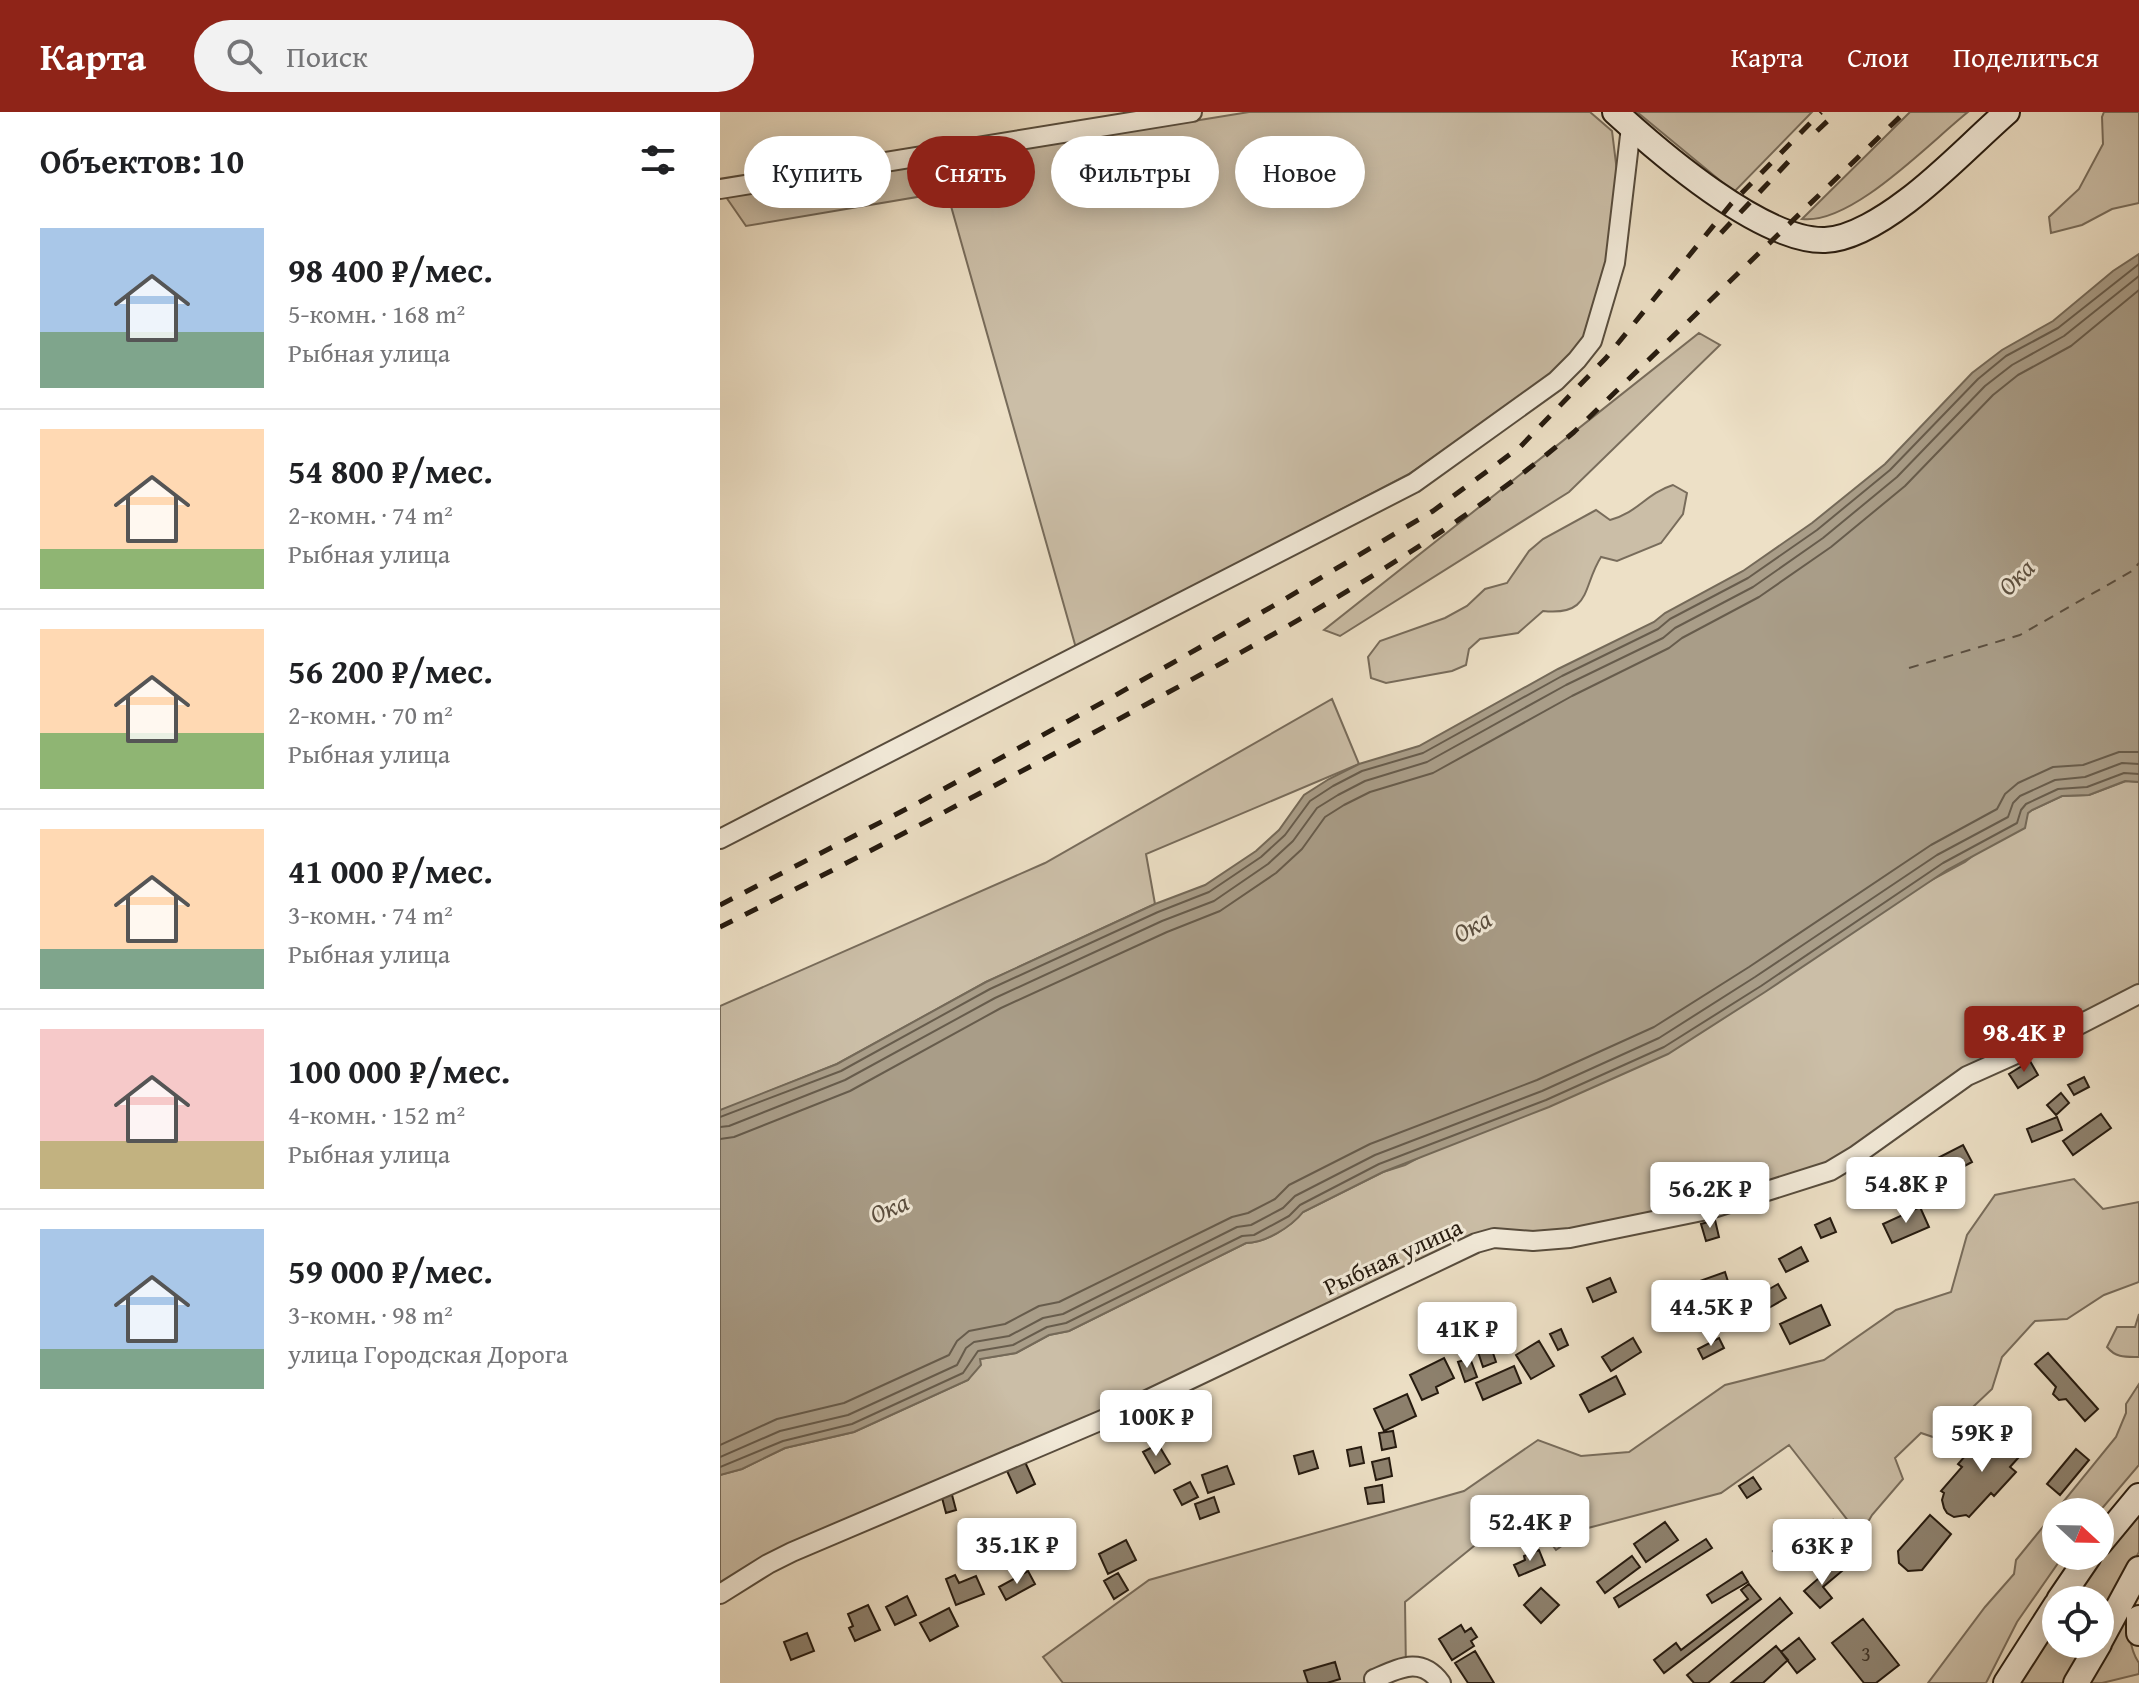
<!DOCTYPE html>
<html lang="ru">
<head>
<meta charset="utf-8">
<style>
  body { margin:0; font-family:"Gentium Book Plus",serif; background:#f2f2f2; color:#202124; height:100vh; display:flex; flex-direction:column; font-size:30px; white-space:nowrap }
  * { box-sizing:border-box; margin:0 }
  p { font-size:26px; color:#757577 }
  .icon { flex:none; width:44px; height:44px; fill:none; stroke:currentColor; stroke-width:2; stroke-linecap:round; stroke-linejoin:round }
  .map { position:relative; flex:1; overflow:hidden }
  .side { display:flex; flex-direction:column; background:#fff; width:720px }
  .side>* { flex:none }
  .hud { position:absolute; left:24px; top:24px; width:760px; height:72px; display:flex; gap:16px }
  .needle { width:52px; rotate:112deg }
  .fabs { position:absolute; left:1322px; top:1386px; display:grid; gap:16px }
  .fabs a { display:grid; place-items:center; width:72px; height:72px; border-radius:50%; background:#fff; box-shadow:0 4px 20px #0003; font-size:40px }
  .price { position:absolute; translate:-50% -68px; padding:0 18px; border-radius:8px; background:#fff; color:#222; font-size:26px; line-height:52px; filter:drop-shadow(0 2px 4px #0008) }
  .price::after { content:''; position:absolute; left:50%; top:48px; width:24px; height:18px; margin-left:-12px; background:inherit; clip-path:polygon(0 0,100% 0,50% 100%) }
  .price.selected { background:#8f2418; color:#fff }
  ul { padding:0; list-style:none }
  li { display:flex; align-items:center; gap:24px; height:200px; padding:0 40px }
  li+li { border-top:2px solid #e0e0e0 }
  li span { display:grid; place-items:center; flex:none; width:224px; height:160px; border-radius:0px; color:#555 }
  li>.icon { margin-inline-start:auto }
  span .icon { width:96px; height:96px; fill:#fffc; stroke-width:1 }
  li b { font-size:34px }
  h2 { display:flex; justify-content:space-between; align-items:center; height:96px; padding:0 40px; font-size:34px }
  .tag { padding:0 28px; border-radius:36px; background:#fff; box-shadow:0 4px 20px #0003; font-size:28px; line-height:72px }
  .tag.selected { background:#8f2418; color:#fff }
  header { display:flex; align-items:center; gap:48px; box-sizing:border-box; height:112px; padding:0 40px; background:#8f2418; color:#fff }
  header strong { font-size:38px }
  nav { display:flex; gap:44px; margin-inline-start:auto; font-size:28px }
  .search { width:560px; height:72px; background:#f2f2f2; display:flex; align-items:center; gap:20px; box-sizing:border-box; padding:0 28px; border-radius:44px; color:#757577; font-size:30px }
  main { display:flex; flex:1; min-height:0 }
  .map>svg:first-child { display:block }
</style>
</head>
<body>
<header>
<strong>Карта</strong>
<div class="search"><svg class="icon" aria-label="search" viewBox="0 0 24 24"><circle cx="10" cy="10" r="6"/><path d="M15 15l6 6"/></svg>Поиск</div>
<nav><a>Карта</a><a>Слои</a><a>Поделиться</a></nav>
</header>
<main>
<section class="side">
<h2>Объектов: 10<svg class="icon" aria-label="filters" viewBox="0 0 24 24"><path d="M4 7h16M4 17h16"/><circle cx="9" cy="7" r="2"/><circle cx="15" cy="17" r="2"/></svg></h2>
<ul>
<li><span style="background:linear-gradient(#a9c7e8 65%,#7fa58c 0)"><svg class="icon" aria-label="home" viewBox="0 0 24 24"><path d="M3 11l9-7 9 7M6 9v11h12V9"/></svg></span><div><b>98 400 ₽/мес.</b><p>5-комн. · 168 m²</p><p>Рыбная улица</p></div></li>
<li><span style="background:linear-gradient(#ffd9b3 75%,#8fb573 0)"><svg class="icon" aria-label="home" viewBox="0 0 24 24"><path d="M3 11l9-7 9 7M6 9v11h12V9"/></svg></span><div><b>54 800 ₽/мес.</b><p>2-комн. · 74 m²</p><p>Рыбная улица</p></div></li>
<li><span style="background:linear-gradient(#ffd9b3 65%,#8fb573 0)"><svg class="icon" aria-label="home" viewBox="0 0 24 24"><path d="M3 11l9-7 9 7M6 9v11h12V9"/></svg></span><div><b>56 200 ₽/мес.</b><p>2-комн. · 70 m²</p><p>Рыбная улица</p></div></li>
<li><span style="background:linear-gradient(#ffd9b3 75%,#7fa58c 0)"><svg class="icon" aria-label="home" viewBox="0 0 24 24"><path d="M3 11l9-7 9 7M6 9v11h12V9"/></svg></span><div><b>41 000 ₽/мес.</b><p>3-комн. · 74 m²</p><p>Рыбная улица</p></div></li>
<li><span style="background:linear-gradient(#f6c9c9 70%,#c2b280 0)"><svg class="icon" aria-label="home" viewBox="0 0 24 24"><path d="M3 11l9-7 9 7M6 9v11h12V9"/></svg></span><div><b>100 000 ₽/мес.</b><p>4-комн. · 152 m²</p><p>Рыбная улица</p></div></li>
<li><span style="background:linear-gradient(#a9c7e8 75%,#7fa58c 0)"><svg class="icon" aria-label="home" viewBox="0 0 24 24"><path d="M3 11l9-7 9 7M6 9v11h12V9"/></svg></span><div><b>59 000 ₽/мес.</b><p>3-комн. · 98 m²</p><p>улица Городская Дорога</p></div></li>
</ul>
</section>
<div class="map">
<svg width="1419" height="1571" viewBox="0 0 1419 1571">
  <rect width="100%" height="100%" fill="#ede0c6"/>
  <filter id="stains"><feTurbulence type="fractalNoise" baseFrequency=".0025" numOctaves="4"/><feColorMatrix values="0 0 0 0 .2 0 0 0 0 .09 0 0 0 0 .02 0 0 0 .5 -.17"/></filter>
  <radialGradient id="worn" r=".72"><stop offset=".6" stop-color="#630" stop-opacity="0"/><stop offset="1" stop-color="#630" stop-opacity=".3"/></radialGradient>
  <path fill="#cbbea7" stroke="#786c5b" stroke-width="2" d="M529,0H870L892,19L900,84L890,145L866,225L834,263L689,362L356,536L227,80L26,114L6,85Z
    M917,0H1092L1014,80Z
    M1190,0H1248C1210,30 1132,113 1082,107Z
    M1384,0H1419V91L1392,97L1362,113L1331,121L1329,105L1359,77L1383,32L1382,5Z
    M979,221L1000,233L849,380L620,524L604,518Z
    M953,373L967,381L963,402L941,431L897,449L881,445C862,475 872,504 823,499L798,521L760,527L749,537L746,553L732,559L666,571L651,566L648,545L660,529L725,506L747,494L765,477L787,471L809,439L823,427L876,398L890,408C919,400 925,382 953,373Z
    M612,587L639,652L426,742L435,792L266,870L117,952L0,999V894L325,751Z
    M1406,669L1419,670V886L1253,966L1140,1046L988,1104L775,1130L51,1454L0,1488V1363L22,1357L65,1336L134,1320L248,1268L260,1247L296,1241L329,1223L349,1219L526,1131C545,1131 571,1115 583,1100L663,1060L685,1053L1245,750L1312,698L1342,684L1369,683Z
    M1354,1067L1383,1097L1419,1090V1170L1384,1183L1347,1207L1315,1209L1282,1245L1272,1277L1219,1327L1201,1321L1175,1346L1183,1367L1152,1403L1140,1424L1069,1333L1001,1381L868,1416L836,1438L807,1399L770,1421L685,1490L686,1559L660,1571H343L323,1545L429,1468L744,1379L818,1328L861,1344L909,1340L1005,1273L1104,1248L1176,1198L1231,1180L1247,1123L1275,1083Z
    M1419,1202V1245C1405,1245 1396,1246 1387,1235L1397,1215H1415Z
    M1419,1272V1353L1379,1400H1336V1444H1343L1297,1510L1266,1571H1208L1265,1495L1294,1462L1296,1448L1396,1325L1406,1301V1292Z
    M1419,1395V1440L1380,1513V1488H1349L1380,1442Z
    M1409,1489C1409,1509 1407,1534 1419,1551V1562L1382,1571H1368Z
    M1336,1509V1532H1370L1347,1571H1300Z"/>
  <path fill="#a99d88" stroke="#746958" stroke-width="2" d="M1419,142V670L1405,669L1369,683L1342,684L1312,698L1308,701L1305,716L1227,758L1045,880L948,942L829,995L663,1060L583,1100C571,1115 545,1131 526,1131L349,1219L329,1223L296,1241L260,1247L261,1253L248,1268L134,1320L65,1336L22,1357L0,1363V998L117,952L266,870L435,792L485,773L536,739L559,718L584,683L609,667L639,652L699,634L838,557L934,510L945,501L1023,459L1092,411L1165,352L1252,261L1282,238L1333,209L1393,159Z"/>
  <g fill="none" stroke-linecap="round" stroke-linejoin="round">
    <path stroke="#675c4c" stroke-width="2" d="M0,1005L121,959L270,877L438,800L489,780L541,745L565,723L590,689L613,674L642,659L703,641L842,564L938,517L950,507L1028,466L1097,418L1170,358L1258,267L1286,244L1338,216L1419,152
      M0,1015L9,1014L125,968L275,886L442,809L494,789L548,752L573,729L597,696L618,683L645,669L707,650L846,573L943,526L955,516L1033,475L1103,426L1177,365L1265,274L1292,253L1344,224L1419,164
      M0,1027L14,1025L130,979L281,896L447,820L500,799L556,761L582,737L605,705L624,693L650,680L713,661L852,584L949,536L962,526L1039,485L1111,435L1185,374L1273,283L1298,263L1351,234L1419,178
      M0,1333L57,1307L124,1291L229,1243L237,1229L249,1219L285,1212L319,1194L339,1190L512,1105L528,1101L555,1087L569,1073L650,1032L817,968L934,915L1029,855L1211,733L1277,697L1285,682L1298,671L1333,655L1363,653L1399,640H1419
      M0,1345L60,1319L128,1303L237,1253L246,1236L254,1230L289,1224L323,1206L343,1202L517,1115L531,1113L563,1096L575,1084L655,1043L822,979L939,926L1035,865L1217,743L1288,705L1293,691L1300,684L1335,668L1365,665L1402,651L1419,652
      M0,1355L63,1329L132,1312L243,1261L258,1239L293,1233L327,1215L346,1211L522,1124L534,1123L569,1104L580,1093L659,1052L826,988L944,935L1041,874L1223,751L1297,711L1301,698L1306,692L1338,677L1367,675L1404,661L1419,662"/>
    <path stroke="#5a4e3f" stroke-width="2" stroke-dasharray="10 8" stroke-linecap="butt" d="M1189,556L1300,523L1412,459L1419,451"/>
  </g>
  <path fill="#8d816e" stroke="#251a0f" stroke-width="2" d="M1310,949L1318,963L1298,976L1289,962Z
    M1364,965L1369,975L1354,983L1348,973Z
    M1341,981L1349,991L1336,1003L1327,993Z
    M1381,1002L1391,1016L1353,1043L1343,1029Z
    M1337,1005L1342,1018L1312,1030L1307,1017Z
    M1243,1033L1252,1050L1224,1065L1214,1048Z
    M1161,1048L1170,1062L1157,1070L1148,1056Z
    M1200,1095L1209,1115L1172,1131L1163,1112Z
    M1110,1106L1116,1120L1101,1126L1095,1113Z
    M995,1108L999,1125L986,1129L981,1112Z
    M1081,1135L1088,1149L1066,1160L1059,1147Z
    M1005,1160L1010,1176L979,1187L974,1171Z
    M890,1166L896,1180L873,1190L867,1176Z
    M1058,1172L1066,1186L1047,1197L1039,1183Z
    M967,1189L973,1208L945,1217L939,1198Z
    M1101,1193L1110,1213L1070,1232L1060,1212Z
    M744,1203L751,1218L729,1229L722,1214Z
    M841,1217L848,1233L838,1238L830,1222Z
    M913,1226L921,1240L891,1259L882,1245Z
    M999,1226L1004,1236L983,1247L978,1237Z
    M819,1229L834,1254L811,1267L796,1243Z
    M771,1235L776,1250L763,1255L758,1240Z
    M1328,1241L1378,1297L1365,1309L1346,1287L1339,1288L1333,1282L1336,1275L1315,1252Z
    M724,1246L734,1266L716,1275L718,1281L702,1288L690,1263Z
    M750,1246L757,1265L745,1270L738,1250Z
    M794,1254L801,1271L763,1288L756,1271Z
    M896,1264L905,1282L869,1300L860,1283Z
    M687,1282L696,1304L664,1319L654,1297Z
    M1287,1315L1308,1335L1290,1355L1296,1360L1274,1384L1271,1381L1249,1405L1246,1403L1234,1405L1227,1401L1224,1396L1222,1388L1224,1381L1221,1379L1242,1355L1238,1352L1260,1327L1269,1335Z
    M673,1319L676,1335L662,1338L659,1321Z
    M438,1332L450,1352L435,1361L423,1340Z
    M641,1335L644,1351L630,1354L627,1338Z
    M1356,1337L1369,1348L1340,1383L1327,1372Z
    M593,1339L598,1356L579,1362L574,1344Z
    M669,1346L672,1364L656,1368L652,1350Z
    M305,1350L315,1372L297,1381L287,1359Z
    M507,1354L514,1372L488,1381L482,1363Z
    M1033,1365L1041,1377L1027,1386L1019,1374Z
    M470,1370L478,1385L462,1393L454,1378Z
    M662,1373L664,1390L648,1392L645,1376Z
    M231,1379L236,1398L226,1401L221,1382Z
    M494,1385L499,1400L480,1407L475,1392Z
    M1210,1403L1231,1422L1202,1458L1188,1459L1179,1451L1178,1439Z
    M1113,1408L1132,1432L1124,1439L1104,1415Z
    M945,1410L958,1428L926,1450L914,1432Z
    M1068,1426L1075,1434L1060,1447L1053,1439Z
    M986,1427L992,1436L899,1495L894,1486Z
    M406,1428L416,1448L388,1462L379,1442Z
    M819,1438L825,1453L799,1464L794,1453L805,1448L804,1444Z
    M912,1444L920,1455L885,1481L877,1470Z
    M1115,1452L1122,1459L1103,1475L1112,1486L1100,1496L1084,1479Z
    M308,1459L315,1472L286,1488L279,1475Z
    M1022,1460L1028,1470L992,1491L987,1483Z
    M398,1461L408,1478L394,1487L384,1469Z
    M235,1463L239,1471L256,1464L264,1482L236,1493L226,1467Z
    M1029,1472L1041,1487L944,1561L934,1548L956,1531L961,1538L1028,1487L1021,1478Z
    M821,1476L839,1493L821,1511L804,1493Z
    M187,1484L196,1503L175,1513L166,1495Z
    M1060,1486L1072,1501L988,1571H974L967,1563Z
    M148,1493L160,1518L135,1529L129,1516L133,1514L128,1502Z
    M229,1496L238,1514L210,1529L200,1511Z
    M1143,1507L1179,1553L1156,1571H1144L1112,1531Z
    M741,1513L745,1520L751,1516L757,1525L751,1529L754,1534L732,1548L719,1527Z
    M87,1521L94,1539L71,1548L64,1530Z
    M1079,1526L1095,1547L1077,1561L1061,1540Z
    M1056,1534L1068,1548L1043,1571H1011Z
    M755,1539L774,1571H748L735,1551Z
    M615,1550L620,1567L607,1571H588L584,1559Z"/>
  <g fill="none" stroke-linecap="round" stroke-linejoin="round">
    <defs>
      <path id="minor" d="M0,77L472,0
        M0,727L694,371L836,269L857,248L872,229L895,151L911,15
        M0,1482L48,1452L72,1440L408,1297L756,1131L774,1126L813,1129L850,1126L987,1098L1110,1059L1135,1044L1247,964L1345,920L1419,882
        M654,1567C680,1556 701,1544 721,1571"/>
      <path id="secondary" d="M895,0C940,41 1043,130 1105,128C1132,127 1166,105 1187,89C1222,63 1254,29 1287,0
        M1380,1431L1419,1384
        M1339,1488L1369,1444
        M1419,1506V1521
        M1380,1529L1419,1457
        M1286,1571L1336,1493
        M1356,1571L1379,1532"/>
    </defs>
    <use href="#minor" stroke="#574c3d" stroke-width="22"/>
    <use href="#secondary" stroke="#251a0f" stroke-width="28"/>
    <use href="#minor" stroke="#f3ebda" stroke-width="18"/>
    <use href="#secondary" stroke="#f3ebda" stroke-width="24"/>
    <path stroke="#251a0f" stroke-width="5" stroke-dasharray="14 14" stroke-linecap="butt" d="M1097,19L1117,0
      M1001,121L1069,49
      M0,793L196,692L387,588L560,490L713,399L800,335L886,246L1011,92L1101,0
      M0,815C143,744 284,669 425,593C574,512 724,430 854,320L1185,0"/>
  </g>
  <g text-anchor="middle" stroke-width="6" stroke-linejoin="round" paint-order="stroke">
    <g font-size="20" fill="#3f3427">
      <text x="1146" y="1549">3</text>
    </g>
    <g font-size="24" fill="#251a0f" stroke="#f3ebda">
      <text transform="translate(673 1145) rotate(-25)" y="8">Рыбная улица</text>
    </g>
    <g font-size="26" font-style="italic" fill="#5a4e3f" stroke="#f3ebda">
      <text transform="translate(1296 465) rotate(-45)" y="9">Ока</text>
      <text transform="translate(752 814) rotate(-29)" y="9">Ока</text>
      <text transform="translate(169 1096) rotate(-23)" y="9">Ока</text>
    </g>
  </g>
  <rect width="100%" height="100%" filter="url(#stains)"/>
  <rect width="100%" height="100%" fill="url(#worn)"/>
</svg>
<div class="fabs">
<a><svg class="needle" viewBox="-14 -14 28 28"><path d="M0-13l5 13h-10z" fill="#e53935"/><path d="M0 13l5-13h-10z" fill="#757577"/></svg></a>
<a><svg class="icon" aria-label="locate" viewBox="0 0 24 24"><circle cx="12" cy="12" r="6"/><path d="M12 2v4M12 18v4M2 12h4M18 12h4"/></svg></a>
</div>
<b class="price selected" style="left:1304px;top:962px">98.4K ₽</b>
<b class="price" style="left:1186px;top:1113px">54.8K ₽</b>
<b class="price" style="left:990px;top:1118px">56.2K ₽</b>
<b class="price" style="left:991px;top:1236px">44.5K ₽</b>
<b class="price" style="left:747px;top:1258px">41K ₽</b>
<b class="price" style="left:436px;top:1346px">100K ₽</b>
<b class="price" style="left:1262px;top:1362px">59K ₽</b>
<b class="price" style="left:810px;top:1451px">52.4K ₽</b>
<b class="price" style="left:297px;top:1474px">35.1K ₽</b>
<b class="price" style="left:1102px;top:1475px">63K ₽</b>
<div class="hud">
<a class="tag">Купить</a>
<a class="tag selected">Снять</a>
<a class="tag">Фильтры</a>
<a class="tag">Новое</a>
</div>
</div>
</main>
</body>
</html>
